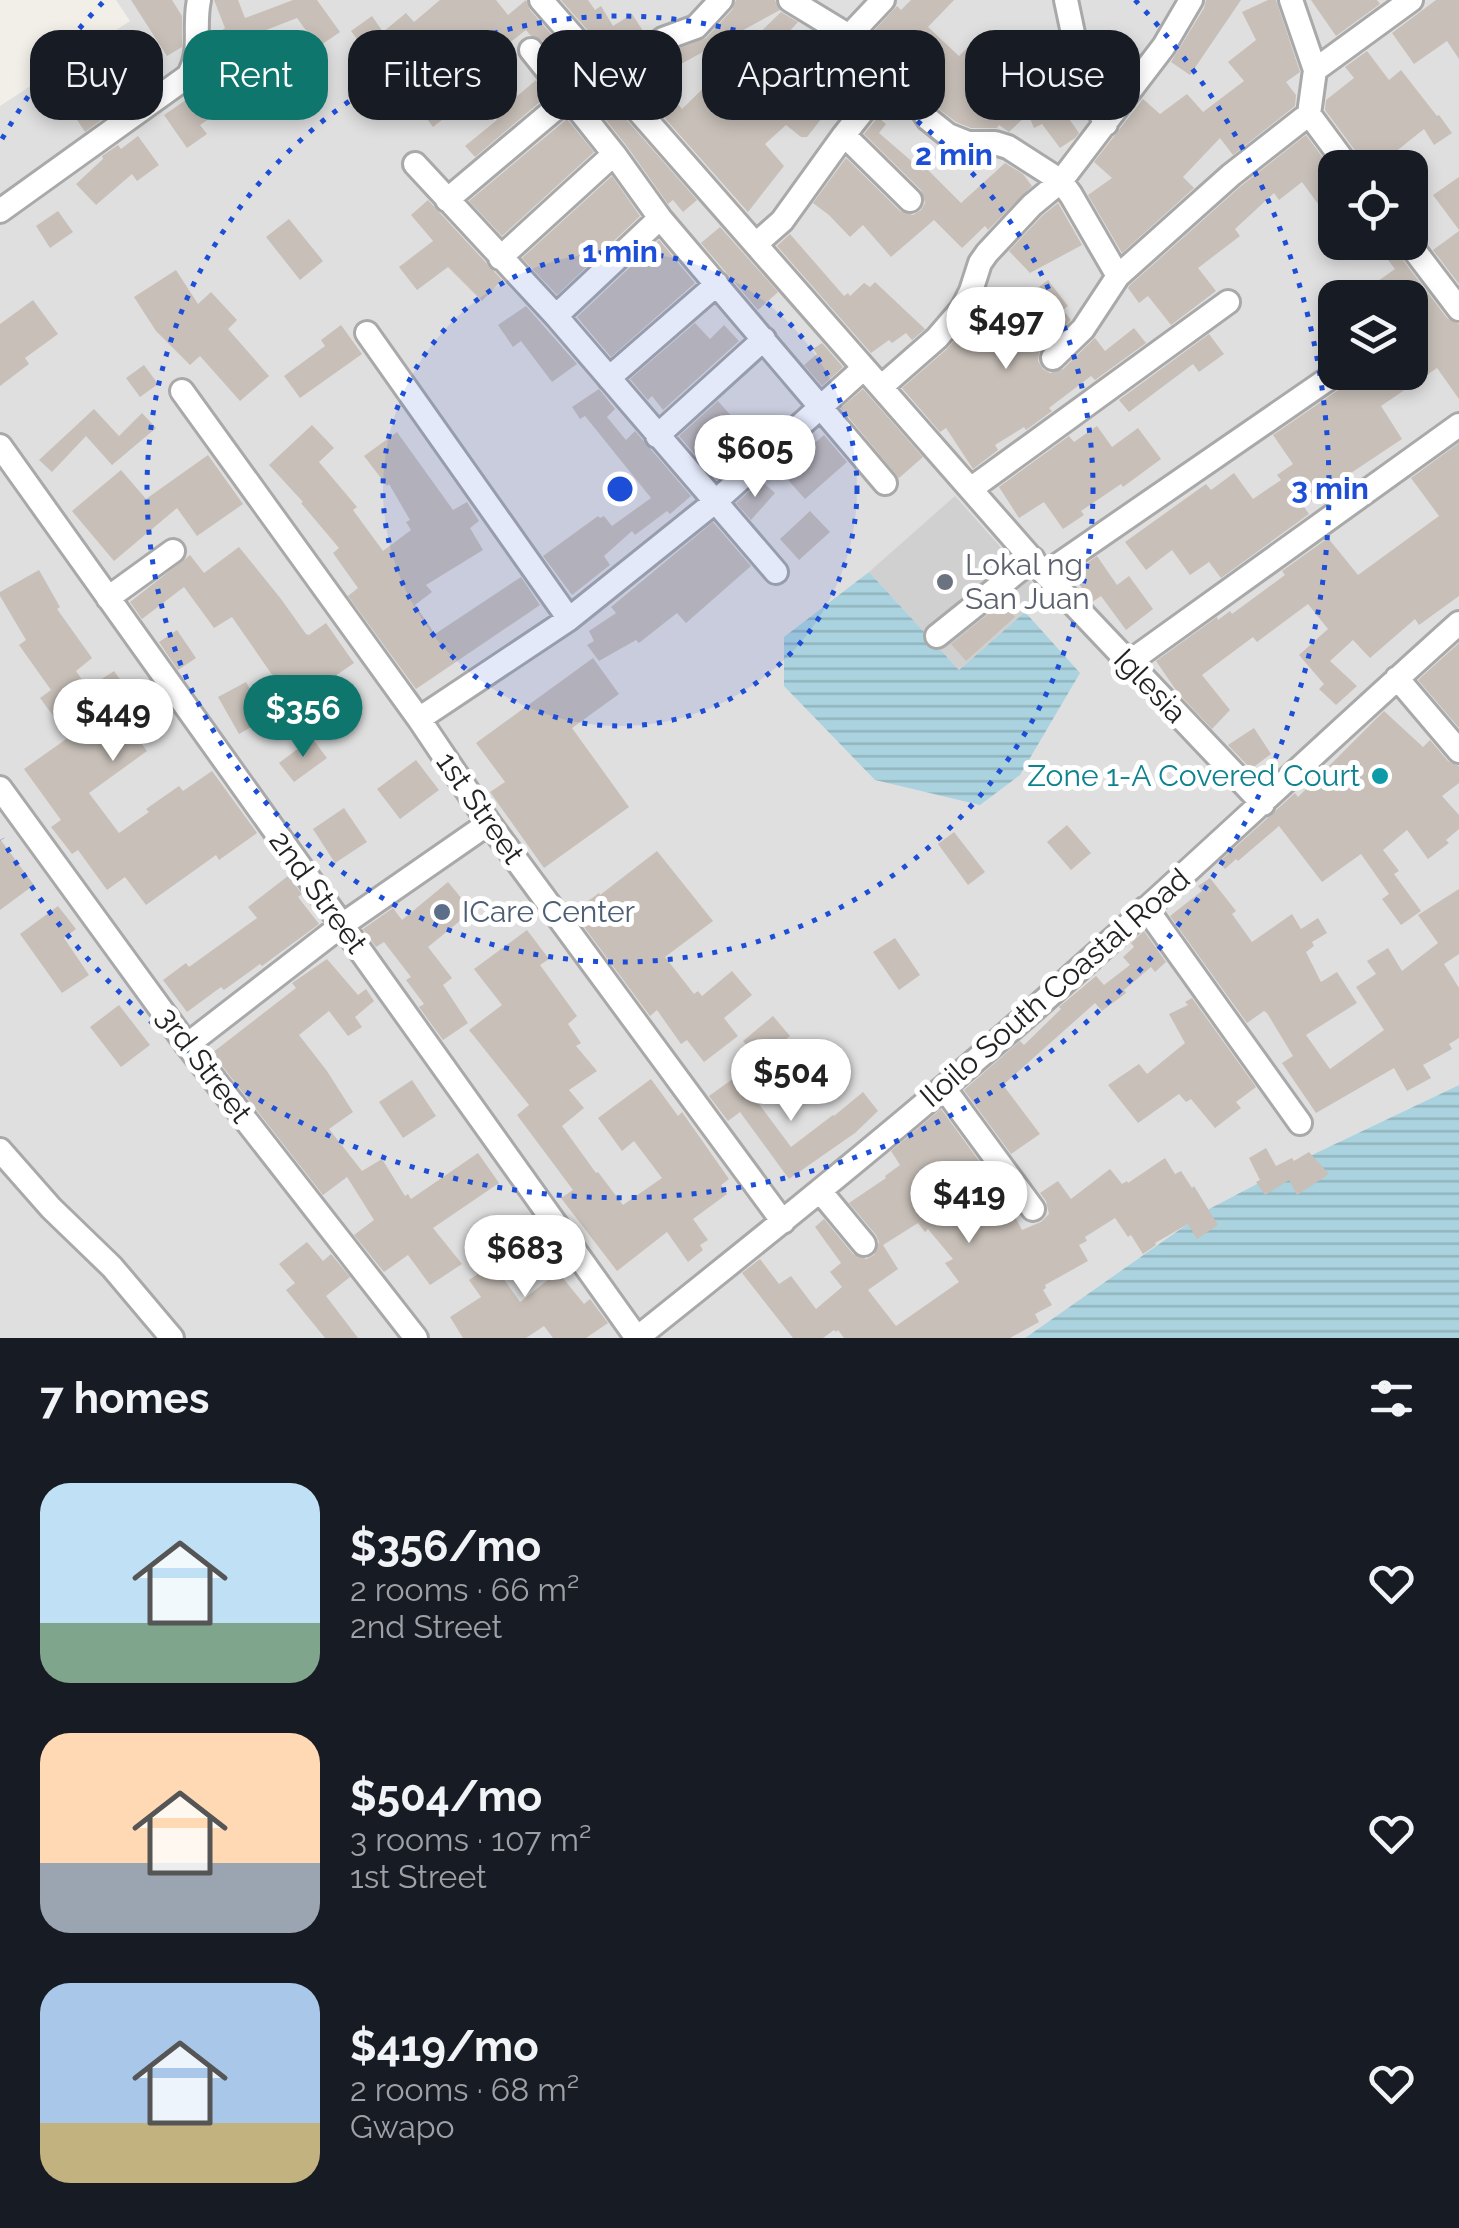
<!DOCTYPE html>
<html lang="en">
<head>
<meta charset="utf-8">
<style>
  body { margin:0; font-family:Raleway,sans-serif; background:#242831; color:#f1f3f6; height:100vh; display:flex; flex-direction:column; font-size:38px; white-space:nowrap }
  * { box-sizing:border-box; margin:0 }
  p { font-size:32px; color:#9ea1a6 }
  .icon { flex:none; width:55px; height:55px; fill:none; stroke:currentColor; stroke-width:2; stroke-linecap:round; stroke-linejoin:round }
  .map { position:relative; height:1338px; overflow:hidden }
  .panel { display:flex; flex-direction:column; background:#171b24; flex:1 }
  .panel>* { flex:none }
  .guide { position:absolute; left:30px; top:30px; width:1400px; height:90px; display:flex; gap:20px }
  .controls { position:absolute; left:1318px; top:150px; display:grid; gap:20px }
  .controls a { display:grid; place-items:center; width:110px; height:110px; border-radius:20px; background:#171b24; box-shadow:0 5px 15px #0003; font-size:50px }
  .price { position:absolute; translate:-50% -85px; padding:0 22px; border-radius:35px; background:#fff; color:#222; font-size:32px; line-height:65px; filter:drop-shadow(0 2px 5px #0008) }
  .price::after { content:''; position:absolute; left:50%; top:60px; width:30px; height:22px; margin-left:-15px; background:inherit; clip-path:polygon(0 0,100% 0,50% 100%) }
  .price.on { background:#0f766e; color:#fff }
  ul { padding:0; list-style:none }
  li { display:flex; align-items:center; gap:30px; height:250px; padding:0 40px }
  li span { display:grid; place-items:center; flex:none; width:280px; height:200px; border-radius:30px; color:#555 }
  li>.icon { margin-inline-start:auto }
  span .icon { width:120px; height:120px; fill:#fffc; stroke-width:1 }
  li b { font-size:42px }
  h2 { display:flex; justify-content:space-between; align-items:center; height:120px; padding:0 40px; font-size:42px }
  .chip { padding:0 35px; border-radius:30px; background:#171b24; box-shadow:0 5px 15px #0003; font-size:35px; line-height:90px }
  .chip.on { background:#0f766e; color:#fff }
  .map>svg:first-child { display:block }
</style>
</head>
<body>
<div class="map">
<svg width="1459" height="1338" viewBox="0 0 1459 1338">
  <defs>
    <pattern id="water-rules" width="6" height="5" patternUnits="userSpaceOnUse" patternTransform="scale(2.5)"><rect width="6" height="5" fill="#aad3df"/><path d="M0 2.5h6" fill="none" stroke="#92b5bf"/></pattern>
  </defs>
  <rect width="100%" height="100%" fill="#f2efe9"/>
  <path fill="#e0dfdf" fill-rule="evenodd" d="M116,0H1459V1085L1316,1153L1209,1209L1025,1338H0V106L130,21ZM1335,168H1410V242H1335ZM1335,298H1410V372H1335Z"/>
  <path fill="#d0d0d0" d="M955,496L1044,596L959,670L869,572Z"/>
  <path fill="url(#water-rules)" d="M869,572L959,670L1025,612L1080,673L1020,775L980,805L875,780L784,686V637Z
    M1459,1085V1338H1025L1209,1209L1316,1153Z"/>
  <path fill="#c7bfb8" fill-rule="evenodd" d="M131,0H172L182,16V47L167,56Z
    M214,0H238L245,18L293,0H317L340,32L318,47L297,18L251,36L280,78L260,92L256,86L200,125L207,134L187,148L164,115L199,91L197,88L202,81L223,67L211,51L212,37L225,28Z
    M440,0H496L508,15L526,0L530,10L697,200L683,212L673,200L668,204L626,145L543,41L530,35L526,30L481,65L487,74L473,84L478,91L433,127L415,103L408,108L351,31L372,16L383,32L406,13L414,22Z
    M561,0H588L595,10L601,6L613,26L632,14L645,34L612,58Z
    M736,0H775L780,10L657,77L682,109L781,12L798,22L784,37L791,43L780,55L810,78L828,60L837,46L873,74L851,102L840,95L807,137H801L786,125L765,144L784,166L748,212L632,81L670,52L706,38L732,10Z
    M911,0H954L928,27L959,56L970,45L994,71L1004,62L1013,71L1035,50L1068,84L1079,106L1065,113L1079,133L1075,138L1060,148L1042,124L1034,128L1028,114L1009,132L999,125L997,128H971L956,122L939,109L927,90L933,83L900,52L897,55L871,34L897,6L901,10Z
    M1206,0H1241L1190,75L1171,62L1204,8Z
    M1268,0H1276L1300,72L1286,82L1296,95L1295,106L1233,155L1220,138L1183,177L1194,188L1122,253L1088,195L1112,178L1094,162L1143,99L1160,114L1187,94L1203,112L1244,81L1228,62L1256,40L1242,12Z
    M1307,0H1377L1380,4L1336,36L1311,0Z
    M1436,0H1459V59L1447,41L1414,64L1392,33Z
    M1367,51L1389,80L1401,70L1437,116L1439,115L1452,133L1434,145L1424,129L1389,157L1396,168H1368L1325,110L1326,100L1354,78L1345,67Z
    M536,80L548,95L475,157L465,146L497,120L494,116Z
    M85,95L101,120L85,132L68,106Z
    M878,117L886,124L879,133L923,171L926,168L961,203L1005,163L1023,174L1032,186L988,230L985,226L962,248L934,220L891,257L863,225L850,237L829,215L813,203L846,158L900,211L913,215L921,210L925,203L921,190L864,134Z
    M567,119L594,152L502,236L469,201Z
    M1306,135L1335,174V227L1302,182L1279,200L1274,193L1235,229L1240,236L1198,268L1216,291L1171,325L1148,296L1139,303L1128,288L1129,286L1241,186Z
    M138,136L159,165L137,181L132,174L96,205L76,184L103,159L102,156L118,145L121,149Z
    M612,176L640,216L557,295L522,258Z
    M1459,177V230L1433,195Z
    M428,200L502,280L482,301L448,267L417,290L399,267L433,241L411,215Z
    M1058,203L1082,245L1030,273L1009,251L1042,216Z
    M58,211L73,232L50,248L36,226Z
    M289,219L323,261L300,280L266,237Z
    M720,227L778,292L758,310L701,243Z
    M1459,231V284L1433,250Z
    M790,234L844,296L848,293L850,296L864,283L870,287L875,282L925,329L912,340L906,333L892,343L889,340L871,353L777,246Z
    M659,240L695,283L611,357L577,317Z
    M1374,242H1393L1396,251L1447,318L1459,324V399L1437,368L1381,406L1402,439L1318,495L1319,496L1304,507L1309,514L1221,578L1209,562L1190,575L1172,550L1146,570L1125,542L1206,484L1211,490L1234,473L1253,499L1281,480L1277,475L1293,464L1273,435L1347,384L1353,372H1410V298H1390L1378,281L1395,269Z
    M176,270L198,304L211,292L237,320L228,329L269,376L240,401L200,356L190,365L156,331L134,297Z
    M1048,280L1068,306L1063,310L1071,320L1039,353L1038,361L1043,369L1050,373L1063,369L1095,338L1105,351L1134,328L1146,343L1095,380L1091,376L1049,408L1052,411L1026,430L1024,427L995,445L998,450L973,469L946,428L940,432L902,388L947,349L973,319L988,288L1010,309Z
    M33,300L58,334L25,358L29,364L0,386V324Z
    M526,306L577,364L552,382L521,341L513,347L498,325Z
    M695,323L710,339L724,325L739,341L663,410L652,396L648,400L630,379Z
    M341,325L362,354L300,398L284,376L325,346L321,340Z
    M1209,334L1224,354L1199,372L1193,364L1129,412L1119,400Z
    M822,343L843,367L822,386L804,365L817,354L813,349Z
    M144,365L158,384L140,397L126,378Z
    M599,389L615,409L607,417L626,440L635,431L691,496L670,514L667,511L635,535L632,531L604,556L610,565L572,595L543,556L598,516L600,518L604,516L612,526L651,498L585,416L580,419L572,407Z
    M863,389L923,457L899,478L841,408Z
    M718,401L740,426L742,424L759,442L717,480L679,436Z
    M94,409L119,436L142,413L156,428L112,465L86,436L52,472L39,460Z
    M312,425L334,448L319,462L357,507L353,510L383,551L411,530L406,522L410,520L389,484L387,486L364,456L397,432L453,510L467,502L479,521L470,528L483,550L426,585L432,592L415,605L435,634L521,577L540,605L416,689L348,596L358,588L333,553L339,548L301,503L303,502L269,465Z
    M1097,426L1112,447L1138,428L1161,459L1123,487L1121,484L1081,511L1084,515L1063,529L1044,502L1019,518L999,487L1069,436L1074,442Z
    M824,435L847,462L805,499L781,472Z
    M1459,443V596L1419,625L1415,619L1370,658L1353,640L1330,661L1357,686L1336,705L1319,689L1324,684L1299,655L1328,629L1308,604L1257,642L1253,637L1202,675L1230,710L1212,729L1178,693L1156,661L1217,617L1218,620L1230,611L1232,614L1285,575L1282,571L1328,538L1358,575L1439,516L1411,478Z
    M208,455L243,504L197,536L177,508L114,561L72,511L121,470L146,499Z
    M761,481L775,493L751,520L736,503Z
    M810,511L830,532L799,560L780,539Z
    M713,522L751,566L686,623L677,613L639,643L636,640L599,661L587,645L594,641L589,631L616,613L611,607Z
    M239,547L281,599L306,634L309,635L326,623L354,663L293,705L232,617L214,628L184,587L142,619L130,602L190,555L204,573Z
    M1097,556L1117,585L1129,576L1153,609L1126,630L1101,596L1092,602L1072,574Z
    M39,570L60,607L57,609L92,658L76,671L88,688L114,671L134,698L152,685L164,701L129,727L147,751L89,793L119,833L149,812L146,809L179,786L183,791L212,771L257,833L219,860L216,855L146,905L125,877L107,890L78,850L72,854L51,827L61,820L24,769L69,737L40,698L51,690L19,645L26,640L0,596V592Z
    M1002,603L1015,617L966,661L951,644Z
    M177,630L196,658L178,670L159,642Z
    M1459,643V728L1418,680Z
    M593,658L619,694L572,728L629,807L544,868L490,792L505,782L476,743Z
    M246,682L267,718L239,734L218,697Z
    M1384,711L1423,747L1430,740L1448,761L1459,766V783L1442,796L1459,815V829L1446,840L1449,843L1428,859L1407,830L1383,850L1399,871L1394,874L1421,911L1401,925L1382,899L1389,894L1361,854L1322,882L1279,826L1238,861L1236,859L1225,869L1219,862L1295,793L1298,797Z
    M1254,728L1271,754L1251,769L1228,745Z
    M312,738L327,758L294,782L279,763Z
    M416,760L439,790L400,819L377,789Z
    M344,808L367,842L335,863L313,829Z
    M1067,825L1091,853L1071,870L1047,842Z
    M954,832L985,872L968,885L938,844Z
    M0,839L34,885L0,910Z
    M657,851L713,921L665,957L694,994L698,991L702,996L732,971L752,995L724,1018L738,1036L704,1062L687,1040L681,1044L657,1010L650,1016L573,912L599,893L600,895Z
    M288,876L302,894L298,897L319,924L262,966L260,964L224,990L221,987L187,1012L163,980L186,963L189,967L257,918L248,907Z
    M1210,878L1236,911L1232,914L1252,942L1292,914L1301,929L1318,918L1327,933L1312,942L1314,946L1306,952L1321,982L1337,972L1357,1003L1306,1035L1330,1069L1384,1030L1356,987L1376,974L1367,961L1388,948L1402,971L1438,943L1418,915L1459,889V954L1444,964L1459,988V1038L1449,1044L1452,1049L1423,1065L1431,1078L1407,1091L1394,1068L1316,1113L1282,1063L1293,1056L1267,1013L1264,1011L1247,1023L1170,916L1202,891L1198,886Z
    M448,882L472,911L428,947L452,978L443,985L468,1023L443,1040L419,1007L424,1004L406,980L411,977L384,942L376,947L363,929L393,908L402,920Z
    M58,906L76,929L64,938L89,975L62,993L20,934Z
    M527,930L549,959L540,965L577,1016L568,1024L581,1043L576,1046L597,1071L569,1090L584,1108L562,1126L596,1173L598,1172L623,1205L662,1178L634,1141L622,1151L598,1118L651,1079L678,1116L682,1112L729,1179L721,1185L727,1194L693,1219L708,1240L700,1245L703,1250L688,1262L667,1232L617,1271L561,1198L573,1190L517,1115L529,1105L469,1030L502,1005L474,969Z
    M1144,931L1166,962L1155,972L1151,967L1124,990L1126,993L1102,1011L1095,1003L1003,1085L1040,1134L1011,1154L964,1090L1020,1041L1024,1045L1061,1009L1059,1007L1096,976L1104,985L1130,965L1123,957L1134,947L1131,943Z
    M895,938L920,975L899,990L873,952Z
    M327,959L358,995L366,989L374,1001L355,1017L362,1027L348,1036L329,1011L299,1035L327,1071L353,1112L329,1129L362,1171L382,1159L405,1196L408,1194L411,1199L478,1153L499,1183L433,1228L462,1264L430,1285L408,1255L384,1272L354,1235L374,1220L347,1177L323,1195L212,1053L296,988L292,983Z
    M1192,998L1256,1087L1236,1102L1241,1108L1215,1128L1191,1099L1186,1102L1179,1094L1138,1123L1108,1085L1139,1064L1147,1074L1185,1043L1169,1014L1188,1005L1185,1002Z
    M119,1005L150,1045L121,1067L90,1027Z
    M773,1016L790,1036L760,1061L743,1041Z
    M745,1070L764,1095L756,1100L791,1147L833,1115L834,1116L863,1092L878,1111L855,1133L789,1179L740,1112L728,1121L709,1096Z
    M412,1080L436,1116L403,1138L379,1102Z
    M941,1109L1001,1191L1022,1230L1041,1222L1049,1214L1046,1201L1040,1193L1058,1181L1071,1199L1110,1169L1122,1184L1127,1181L1128,1183L1165,1158L1175,1174L1181,1171L1192,1188L1194,1186L1218,1225L1197,1239L1188,1224L1155,1243L1156,1245L1143,1254L1131,1235L1128,1237L1115,1218L1085,1237L1087,1241L1079,1245L1088,1261L1045,1285L1046,1288L1043,1290L1052,1305L1035,1314L1039,1322L1010,1338H844L838,1330L836,1332L834,1330L823,1338H793L742,1273L760,1259L779,1284L791,1276L816,1309L842,1287L830,1272L841,1263L815,1227L824,1219L853,1254L866,1259L874,1255L879,1242L876,1235L849,1203L886,1178L885,1176L900,1165L891,1151ZM918,1223L925,1232L928,1229L953,1259L945,1263L959,1282L896,1326L868,1290L898,1269L883,1245Z
    M1266,1148L1276,1166L1292,1158L1294,1161L1309,1152L1329,1174L1297,1195L1289,1180L1265,1195L1256,1182L1260,1180L1249,1158Z
    M532,1217L547,1238L501,1275L520,1302L558,1272L584,1304L590,1299L608,1323L586,1338H553L544,1326L526,1338H463L450,1317L481,1297L469,1280L504,1256L496,1245Z
    M307,1242L323,1261L331,1254L350,1277L326,1296L358,1338H325L286,1290L295,1283L279,1264Z"/>
  <g fill="none" stroke-linecap="round" stroke-linejoin="round">
    <defs>
      <path id="minor" d="M541,0L1045,574L1263,804
        M1066,0L1083,81L1106,124
        M1291,0L1315,70L1309,114L1349,168
        M849,36L883,0
        M531,50L614,154L660,218L885,483
        M1315,70L1411,0
        M894,72L902,79L928,119L948,135L968,143H995L1008,147L1061,181L1071,195L1118,276
        M610,78L663,39L696,27L721,0
        M844,135L910,200
        M415,164L556,316L776,572
        M447,200L568,98
        M0,211L188,76C203,51 193,28 199,0
        M1408,242L1459,309
        M757,243L782,221L844,135L894,72L849,36L790,0
        M500,258L614,154
        M556,316L660,218
        M367,333L569,619
        M1053,358L1083,329L1118,276L1231,175L1309,114
        M609,378L717,284
        M881,387L937,338L962,309L971,291L980,263L987,253L1032,205L1061,181L1164,46L1191,0
        M182,391L419,719L489,823L783,1222
        M657,436L764,339
        M0,446L637,1338C740,1256 842,1174 942,1089C1119,939 1286,778 1459,623
        M972,488L1228,302
        M1045,574L1338,372
        M108,598L173,551
        M937,636L1033,559
        M1128,663L1459,425
        M1397,678L1459,751
        M419,719L569,619L716,501L864,368
        M0,788L187,1045L416,1338
        M1146,908L1300,1123
        M187,1045L342,925L489,823
        M944,1088L1033,1209
        M0,1150L51,1208L112,1267L172,1338
        M820,1191L864,1244"/>
    </defs>
    <use href="#minor" stroke="#a9a9a9" stroke-width="28"/>
    <use href="#minor" stroke="#fff" stroke-width="22"/>
  </g>
  <circle cx="620" cy="489" r="237" fill="#1d4ed8" fill-opacity=".12"/>
  <g fill="none" stroke="#1d4ed8" stroke-width="5" stroke-dasharray="5 10">
    <circle cx="620" cy="489" r="237"/>
    <circle cx="620" cy="489" r="473"/>
    <path d="M2 139A710 710 0 0 1 105 0M1135 0A710 710 0 1 1 2 839"/>
  </g>
  <circle fill="#6b7280" stroke="#fff" stroke-width="4" cx="945" cy="582" r="10"/>
  <circle fill="#0f9aa8" stroke="#fff" stroke-width="4" cx="1380" cy="776" r="10"/>
  <circle fill="#5c6f8a" stroke="#fff" stroke-width="4" cx="442" cy="912" r="10"/>
  <g text-anchor="middle" stroke-width="10" stroke-linejoin="round" paint-order="stroke">
    <g font-size="30" fill="#5b616d" stroke="#fff" text-anchor="start">
      <text x="965" y="575">Lokal ng<tspan x="965" dy="34">San Juan</tspan></text>
    </g>
    <g font-size="30" fill="#222" stroke="#fff">
      <text transform="translate(1150 686) rotate(46)" y="10">Iglesia</text>
      <text transform="translate(480 808) rotate(55)" y="10">1st Street</text>
      <text transform="translate(318 892) rotate(54)" y="10">2nd Street</text>
      <text transform="translate(1055 988) rotate(-41)" y="10">Iloilo South Coastal Road</text>
      <text transform="translate(204 1065) rotate(53)" y="10">3rd Street</text>
    </g>
    <g font-size="30" fill="#0d838f" stroke="#fff" text-anchor="end">
      <text x="1360" y="786">Zone 1-A Covered Court</text>
    </g>
    <g font-size="30" fill="#4e5e75" stroke="#fff" text-anchor="start">
      <text x="462" y="922">ICare Center</text>
    </g>
  </g>
  <circle cx="620" cy="489" r="15" fill="#1d4ed8" stroke="#fff" stroke-width="5"/>
  <g font-size="30" text-anchor="middle" font-weight="bold" fill="#1d4ed8" stroke="#fff" stroke-width="10" stroke-linejoin="round" paint-order="stroke">
    <text x="954" y="165">2 min</text>
    <text x="620" y="262">1 min</text>
    <text x="1330" y="499">3 min</text>
  </g>
</svg>
<div class="controls">
<a><svg class="icon" aria-label="locate" viewBox="0 0 24 24"><circle cx="12" cy="12" r="6"/><path d="M12 2v4M12 18v4M2 12h4M18 12h4"/></svg></a>
<a><svg class="icon" aria-label="layers" viewBox="0 0 24 24"><path d="M12 4l9 5-9 5-9-5zM3 14l9 5 9-5"/></svg></a>
</div>
<b class="price" style="left:1006px;top:372px">$497</b>
<b class="price" style="left:755px;top:500px">$605</b>
<b class="price on" style="left:303px;top:760px">$356</b>
<b class="price" style="left:113px;top:764px">$449</b>
<b class="price" style="left:791px;top:1124px">$504</b>
<b class="price" style="left:969px;top:1246px">$419</b>
<b class="price" style="left:525px;top:1300px">$683</b>
<div class="guide">
<a class="chip">Buy</a>
<a class="chip on">Rent</a>
<a class="chip">Filters</a>
<a class="chip">New</a>
<a class="chip">Apartment</a>
<a class="chip">House</a>
</div>
</div>
<section class="panel">
<h2>7 homes<svg class="icon" aria-label="filters" viewBox="0 0 24 24"><path d="M4 7h16M4 17h16"/><circle cx="9" cy="7" r="2"/><circle cx="15" cy="17" r="2"/></svg></h2>
<ul>
<li><span style="background:linear-gradient(#bfe0f5 70%,#7fa58c 0)"><svg class="icon" aria-label="home" viewBox="0 0 24 24"><path d="M3 11l9-7 9 7M6 9v11h12V9"/></svg></span><div><b>$356/mo</b><p>2 rooms · 66 m²</p><p>2nd Street</p></div><svg class="icon" aria-label="heart" viewBox="0 0 24 24"><path d="M12 20l-8-8c-3-5 5-10 8-4 3-6 11-1 8 4z"/></svg></li>
<li><span style="background:linear-gradient(#ffd9b3 65%,#9aa5b1 0)"><svg class="icon" aria-label="home" viewBox="0 0 24 24"><path d="M3 11l9-7 9 7M6 9v11h12V9"/></svg></span><div><b>$504/mo</b><p>3 rooms · 107 m²</p><p>1st Street</p></div><svg class="icon" aria-label="heart" viewBox="0 0 24 24"><path d="M12 20l-8-8c-3-5 5-10 8-4 3-6 11-1 8 4z"/></svg></li>
<li><span style="background:linear-gradient(#a9c7e8 70%,#c2b280 0)"><svg class="icon" aria-label="home" viewBox="0 0 24 24"><path d="M3 11l9-7 9 7M6 9v11h12V9"/></svg></span><div><b>$419/mo</b><p>2 rooms · 68 m²</p><p>Gwapo</p></div><svg class="icon" aria-label="heart" viewBox="0 0 24 24"><path d="M12 20l-8-8c-3-5 5-10 8-4 3-6 11-1 8 4z"/></svg></li>
</ul>
</section>
</body>
</html>
